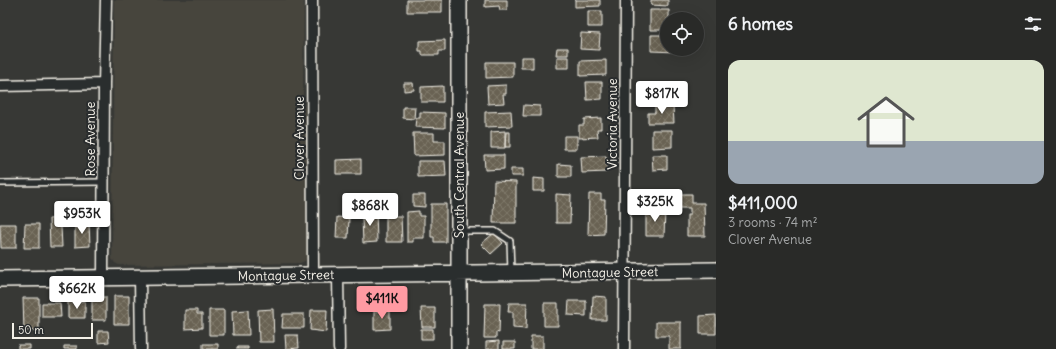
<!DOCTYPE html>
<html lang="en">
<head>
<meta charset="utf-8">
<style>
  body { margin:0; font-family:Delius,sans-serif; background:#313230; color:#f1f3f6; height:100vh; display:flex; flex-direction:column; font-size:15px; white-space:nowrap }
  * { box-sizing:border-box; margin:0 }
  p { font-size:13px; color:#a5a7a8 }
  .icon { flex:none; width:22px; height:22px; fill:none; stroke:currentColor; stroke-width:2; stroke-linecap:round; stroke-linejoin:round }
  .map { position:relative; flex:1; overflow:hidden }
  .details { display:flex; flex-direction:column; background:#292a28; width:340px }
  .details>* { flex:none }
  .fabs { position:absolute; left:660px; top:12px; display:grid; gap:8px }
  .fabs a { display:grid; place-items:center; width:44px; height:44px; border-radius:50%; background:#292a28; box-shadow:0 4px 16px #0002,0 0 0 1px #454645; font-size:20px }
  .scale { position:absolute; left:12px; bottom:10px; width:81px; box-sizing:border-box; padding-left:4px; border:2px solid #f4f1e8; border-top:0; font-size:11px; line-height:14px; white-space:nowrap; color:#f4f1e8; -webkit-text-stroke:3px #2a2d2e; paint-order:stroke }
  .price { position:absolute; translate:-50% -34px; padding:0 9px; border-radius:4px; background:#fff; color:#222; font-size:13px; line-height:26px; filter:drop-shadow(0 1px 2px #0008) }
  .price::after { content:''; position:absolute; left:50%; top:24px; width:12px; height:9px; margin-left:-6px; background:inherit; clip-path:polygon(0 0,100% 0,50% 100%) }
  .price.active { background:#ff9aa2; color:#111 }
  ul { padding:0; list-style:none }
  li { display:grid; align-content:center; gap:8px; height:212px; padding:0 12px }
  li span { display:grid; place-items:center; height:124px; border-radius:12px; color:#555 }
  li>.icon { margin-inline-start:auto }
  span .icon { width:72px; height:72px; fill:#fffc; stroke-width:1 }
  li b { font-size:17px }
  h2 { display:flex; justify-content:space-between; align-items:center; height:48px; padding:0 12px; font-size:17px }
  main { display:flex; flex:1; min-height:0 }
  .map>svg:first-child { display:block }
</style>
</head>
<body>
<main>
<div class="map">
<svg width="716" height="349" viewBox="0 0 716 349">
  <defs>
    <pattern id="building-cross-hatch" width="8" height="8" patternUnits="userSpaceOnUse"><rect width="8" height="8" fill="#696252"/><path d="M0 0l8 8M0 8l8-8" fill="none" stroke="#7f796b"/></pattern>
  </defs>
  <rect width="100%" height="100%" fill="#373835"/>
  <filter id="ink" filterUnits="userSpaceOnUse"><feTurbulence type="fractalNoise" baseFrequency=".025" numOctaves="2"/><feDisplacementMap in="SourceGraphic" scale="8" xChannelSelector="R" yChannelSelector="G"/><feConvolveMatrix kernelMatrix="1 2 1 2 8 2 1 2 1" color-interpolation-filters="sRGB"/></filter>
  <g filter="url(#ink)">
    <path fill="#46453e" d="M114,0H304L303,98L308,121V255L305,261L300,263L119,265L115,263L112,259Z"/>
    <path fill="url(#building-cross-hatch)" stroke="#f4f1e8" d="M407,0H442V12H407Z
      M485,0H507V10H500L499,6L485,7Z
      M575,0H600V6L575,7Z
      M651,0H668V6L651,5Z
      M650,10H669V19H667V30H650Z
      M588,11H602V27H588Z
      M581,33L600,34L599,50L580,49Z
      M651,35H667V49H676V52L651,51Z
      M445,40V51H439V55H422V51H419V41Z
      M557,48H568V55H556Z
      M521,57H533V68H521Z
      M557,57H569V68H557Z
      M606,60V75L580,76V61Z
      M486,62H513V77L486,78Z
      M586,82H602V99L587,100Z
      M404,83H413L414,90L404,91Z
      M646,84H672L673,99L646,100Z
      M506,85V94H503L504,103L488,104L487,86Z
      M443,86V102H421V87Z
      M524,105L540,106V116H523Z
      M655,106H673L674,123H648V113H655Z
      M403,107H415L414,119L403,118Z
      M511,111L512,126L485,127V112Z
      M420,112L445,113V128L415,127L416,118H420Z
      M601,118V129H597L598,137L579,138V125H584V119Z
      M652,130H672V147L652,148Z
      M505,131V148H491V132Z
      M506,132H510V147H505Z
      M413,133H434V141H445V155L414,156Z
      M564,136H577V149H564Z
      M484,155H504V169L485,170Z
      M652,155H667V169L653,170Z
      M606,156L607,172L582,173L581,157Z
      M361,159V174H336V160Z
      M418,161H445L446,176L418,177Z
      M558,164L571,165V177H558Z
      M511,169H523V176H511Z
      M533,178L544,179V191H533Z
      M494,181L516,182V223H493Z
      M378,194H390V207L378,206Z
      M556,194L571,195L570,223H556Z
      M589,194H601V200H605L604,234L588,235Z
      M677,194H692V203H704L705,236H687V215H690V208H677Z
      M413,195H425V207L413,206Z
      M659,200L660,208L648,210L647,201Z
      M431,204H446V242H434V237H431Z
      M366,210H376L377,242L363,243L362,218H366Z
      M419,211V216H424V238H413V242H407V212Z
      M646,211H665L664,236H646Z
      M76,212H89V219H77Z
      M68,215V227H61L62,247H50L49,219L61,218V216Z
      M386,216H401L402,242H386Z
      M337,217L349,218L348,238H336Z
      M0,224H16V248H1Z
      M25,224H39V248H24Z
      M75,224H89L90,246L75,247Z
      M494,233L503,243L491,254L481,244Z
      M114,296H129V324H114Z
      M593,296L606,297V320H592Z
      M92,297H106V320H92Z
      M23,298H39V330L24,331Z
      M85,301V318H68V302Z
      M569,301H586V316L568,315Z
      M42,303H60L61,317H42Z
      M509,303H527L526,329L513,328V312H508Z
      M544,303H558V326H544Z
      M485,304H500L499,333L496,332V338H484Z
      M421,308H435V327H422Z
      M273,309L274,342H259L258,310Z
      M185,310H197V314H202V328L185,329Z
      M209,310H224V335H209Z
      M248,310L249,335H233L232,311Z
      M311,310H327L326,332L310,330Z
      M374,311H390V329L374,330Z
      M283,314H304V328H282Z
      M716,315V334H700V316Z
      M656,322H681V349H669V336H656Z
      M421,329H433V339H421Z
      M98,331H108L109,342L98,343Z
      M285,335H298L299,348L286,349Z
      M531,336H543V349H531Z
      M499,341V349H486V342Z
      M503,342H515V349H503Z
      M203,344H218V349H203Z
      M18,345H30V349H18Z
      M64,346H77V349H64Z
      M237,347H248V349H237Z"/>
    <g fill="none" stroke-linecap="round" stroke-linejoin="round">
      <defs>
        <path id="lane" d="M0,183L103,182
          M460,231H495L510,241L511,272"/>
        <path id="street" d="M312,0L313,275
          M0,86L104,84
          M338,275L339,349
          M140,277L141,349
          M103,278L104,84L106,0
          M624,349L626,0"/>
        <path id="secondary" d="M0,279L716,270
          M459,349V0"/>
      </defs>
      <use href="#lane" stroke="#f4f1e8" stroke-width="8"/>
      <use href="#street" stroke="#f4f1e8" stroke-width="13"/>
      <use href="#secondary" stroke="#f4f1e8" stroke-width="18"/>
      <use href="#lane" stroke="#2a2d2e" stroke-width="5"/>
      <use href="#street" stroke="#2a2d2e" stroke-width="10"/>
      <use href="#secondary" stroke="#2a2d2e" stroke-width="15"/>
    </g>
  </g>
  <g text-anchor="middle" stroke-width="4" stroke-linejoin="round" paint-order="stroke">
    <g font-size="13" fill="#f4f1e8" stroke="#2a2d2e">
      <text transform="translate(612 124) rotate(-90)" y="5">Victoria Avenue</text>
      <text transform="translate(299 138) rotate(-90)" y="5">Clover Avenue</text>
      <text transform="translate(90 139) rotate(-90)" y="5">Rose Avenue</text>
      <text transform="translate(459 175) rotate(-90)" y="5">South Central Avenue</text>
      <text transform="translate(610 272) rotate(-1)" y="5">Montague Street</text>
      <text transform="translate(286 275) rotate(-1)" y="5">Montague Street</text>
    </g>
  </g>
</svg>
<div class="fabs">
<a><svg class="icon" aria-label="locate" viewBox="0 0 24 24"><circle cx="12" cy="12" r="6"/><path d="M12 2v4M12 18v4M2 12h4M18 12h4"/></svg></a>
</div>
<div class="scale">50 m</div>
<b class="price" style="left:662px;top:115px">$817K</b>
<b class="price" style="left:655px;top:223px">$325K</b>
<b class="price" style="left:370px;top:227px">$868K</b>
<b class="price" style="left:82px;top:235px">$953K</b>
<b class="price" style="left:77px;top:310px">$662K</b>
<b class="price active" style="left:382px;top:320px">$411K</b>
</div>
<section class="details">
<h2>6 homes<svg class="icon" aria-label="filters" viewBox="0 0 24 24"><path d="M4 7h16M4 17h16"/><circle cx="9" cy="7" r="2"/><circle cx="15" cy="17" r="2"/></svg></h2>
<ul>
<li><span style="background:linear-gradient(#dfe7d0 65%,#9aa5b1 0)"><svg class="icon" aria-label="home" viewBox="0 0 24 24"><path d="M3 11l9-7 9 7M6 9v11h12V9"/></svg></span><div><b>$411,000</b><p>3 rooms · 74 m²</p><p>Clover Avenue</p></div></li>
</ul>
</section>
</main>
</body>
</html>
